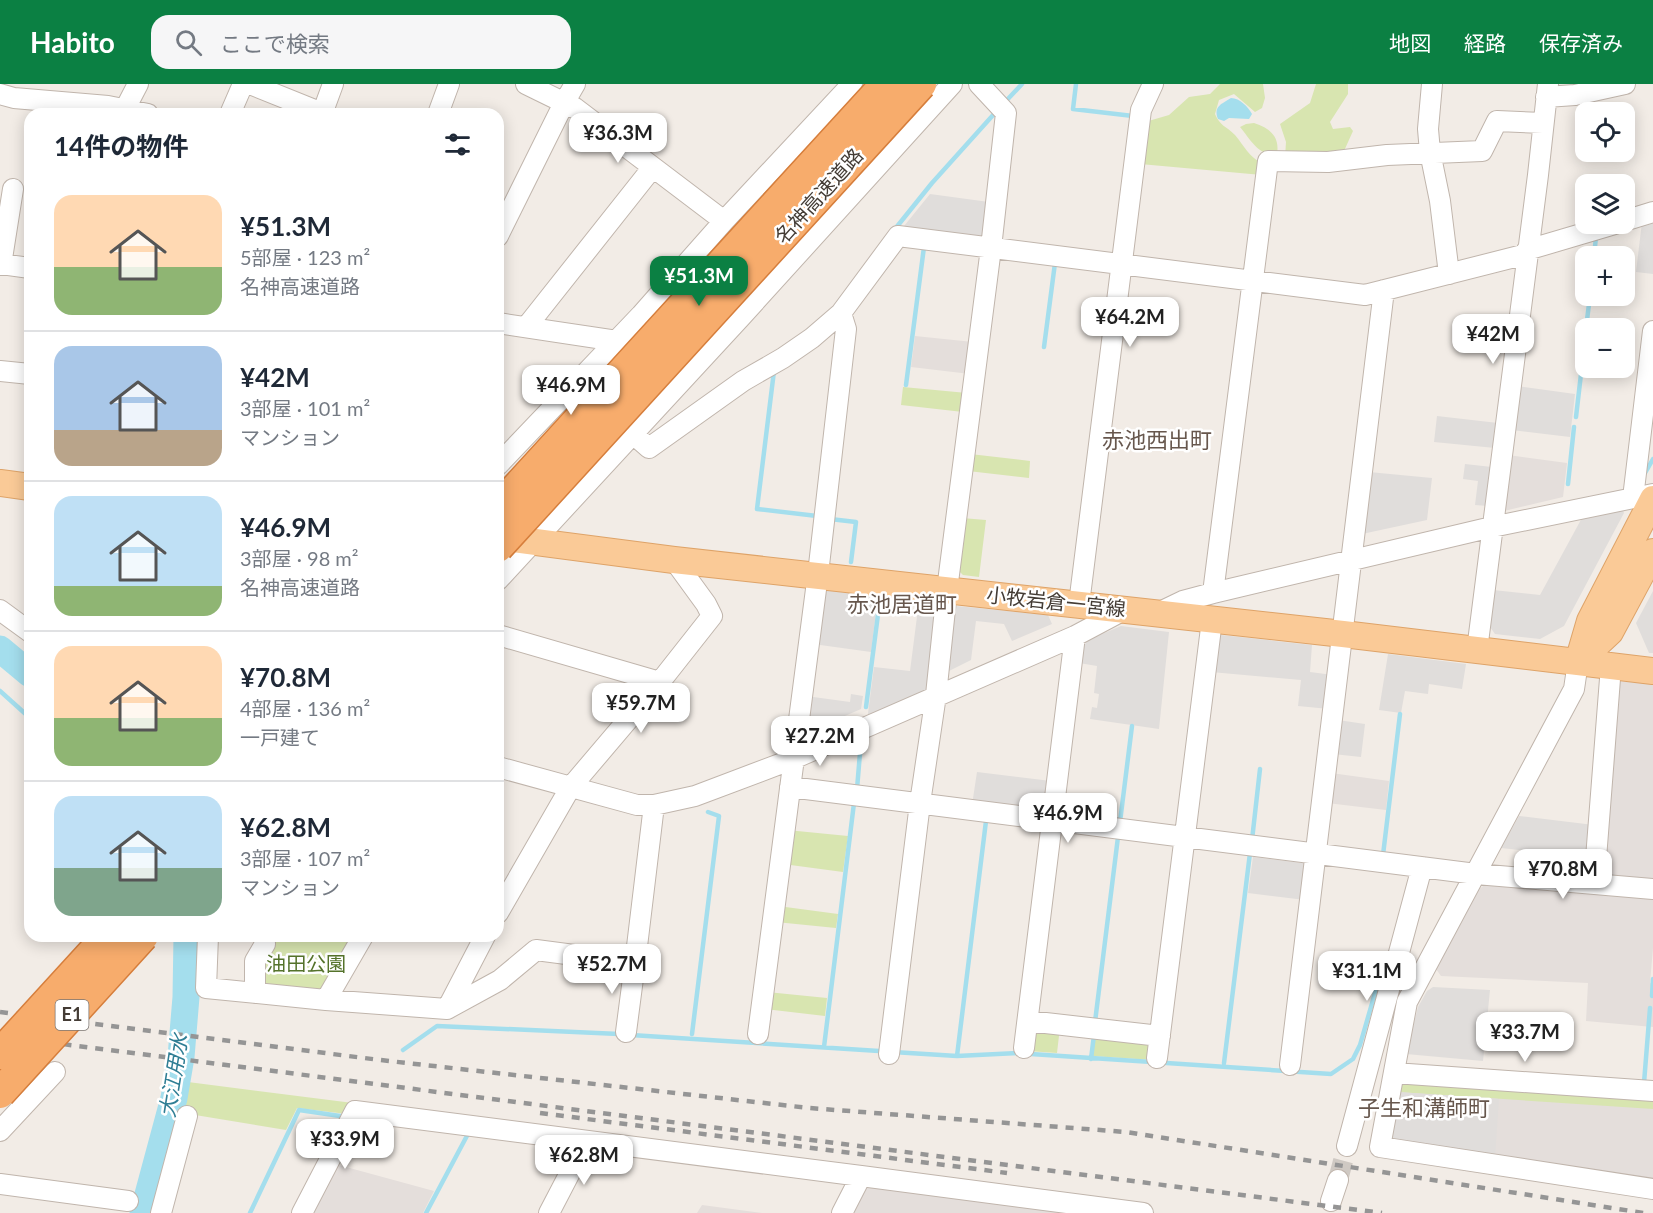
<!DOCTYPE html>
<html lang="ja">
<head>
<meta charset="utf-8">
<style>
  body { margin:0; font-family:Lato,"Noto Sans JP",sans-serif; background:#f6f6f7; color:#1f2937; height:100vh; display:flex; flex-direction:column; font-size:22px; white-space:nowrap }
  * { box-sizing:border-box; margin:0 }
  p { font-size:20px; color:#747a83 }
  .icon { flex:none; width:33px; height:33px; fill:none; stroke:currentColor; stroke-width:2; stroke-linecap:round; stroke-linejoin:round }
  .map { position:relative; flex:1; overflow:hidden }
  .sheet { position:absolute; left:24px; top:24px; width:480px; height:834px; display:flex; flex-direction:column; background:#fff; border-radius:18px; box-shadow:0 3px 15px #0003 }
  .sheet>* { flex:none }
  .buttons { position:absolute; left:1575px; top:18px; display:grid; gap:12px }
  .buttons a { display:grid; place-items:center; width:60px; height:60px; border-radius:12px; background:#fff; box-shadow:0 3px 15px #0003; font-size:30px }
  .price { position:absolute; translate:-50% -51px; padding:0 14px; border-radius:12px; background:#fff; color:#222; font-size:20px; line-height:39px; filter:drop-shadow(0 2px 3px #0008) }
  .price::after { content:''; position:absolute; left:50%; top:36px; width:18px; height:14px; margin-left:-9px; background:inherit; clip-path:polygon(0 0,100% 0,50% 100%) }
  .price.active { background:#0b8043; color:#fff }
  ul { padding:0; list-style:none }
  li { display:flex; align-items:center; gap:18px; height:150px; padding:0 30px }
  li+li { border-top:2px solid #e0e1e3 }
  li span { display:grid; place-items:center; flex:none; width:168px; height:120px; border-radius:18px; color:#555 }
  li>.icon { margin-inline-start:auto }
  span .icon { width:72px; height:72px; fill:#fffc; stroke-width:1 }
  li b { font-size:26px }
  h2 { display:flex; justify-content:space-between; align-items:center; height:72px; padding:0 30px; font-size:26px }
  header { display:flex; align-items:center; gap:36px; box-sizing:border-box; height:84px; padding:0 30px; background:#0b8043; color:#fff }
  header strong { font-size:28px }
  nav { display:flex; gap:33px; margin-inline-start:auto; font-size:21px }
  .search { width:420px; height:54px; background:#f6f6f7; display:flex; align-items:center; gap:15px; box-sizing:border-box; padding:0 21px; border-radius:18px; color:#747a83; font-size:22px }
  .map>svg:first-child { display:block }
</style>
</head>
<body>
<header>
<strong>Habito</strong>
<div class="search"><svg class="icon" aria-label="search" viewBox="0 0 24 24"><circle cx="10" cy="10" r="6"/><path d="M15 15l6 6"/></svg>ここで検索</div>
<nav><a>地図</a><a>経路</a><a>保存済み</a></nav>
</header>
<div class="map">
<svg width="1653" height="1129" viewBox="0 0 1653 1129">
  <rect width="100%" height="100%" fill="#f2ece6"/>
  <path fill="#e4dedb" d="M915,252L973,258L970,290L911,283Z
    M1508,371L1567,379L1563,413L1504,427Z
    M1618,597L1653,600V800L1598,795Z
    M1331,689L1389,697L1386,726L1327,719Z
    M1486,800L1653,814V864L1650,899L1653,900V943L1586,937L1588,899L1441,892L1436,885L1478,806Z
    M1400,1000L1653,1010V1098L1397,1059Z
    M335,1080L434,1107L423,1129H309Z
    M864,1100L1074,1129H849Z
    M702,1121L762,1129H697Z"/>
  <path fill="#d8e5b0" d="M1220,0H1263L1265,14L1262,24L1255,28L1234,10L1219,16L1215,30C1220,42 1226,42 1235,51C1245,63 1248,72 1263,80L1262,91L1140,80L1145,38L1169,31L1189,13L1210,10Z
    M1316,0H1348V10L1330,38L1333,45L1350,43L1353,47L1344,67L1285,73L1286,58L1280,40L1310,19Z
    M1254,39C1270,44 1280,53 1277,70C1259,73 1251,56 1240,43L1246,40Z
    M903,303L967,309L963,328L901,321Z
    M970,370L1030,377L1029,394L968,387Z
    M962,434L986,436L979,493L963,491L956,484Z
    M787,746L848,752L843,788L783,780Z
    M778,822L838,830L836,844L776,838Z
    M272,852H353L321,909L264,903L263,881Z
    M767,908L827,914L825,932L765,925Z
    M1031,940L1060,943L1057,969L1028,967Z
    M1095,947L1153,953L1152,976L1092,972Z
    M1408,994L1653,1010V1025L1398,1008L1400,1000Z
    M188,998L353,1019L347,1030L297,1024L286,1046L183,1029Z"/>
  <path fill="#e0dddb" d="M930,110L989,118L985,153L981,157L900,147Z
    M1653,134V190L1636,188L1642,138Z
    M1517,302L1575,310L1570,353L1512,346Z
    M1437,332L1498,339L1495,364L1434,358Z
    M1465,380L1492,383L1488,422L1475,421L1478,397L1463,395Z
    M1369,388L1432,394L1427,436L1362,450Z
    M1622,423L1624,429L1564,542L1540,555L1495,550L1488,540L1493,506L1540,511L1583,432Z
    M827,506L878,513L871,568L813,560L819,512Z
    M1653,507V569H1649L1636,539Z
    M919,517L934,519L939,526L930,600L924,613L867,637L874,583L910,587Z
    M956,522L1048,531L1052,540L1012,557L1004,540L976,537L971,576L943,590L950,528Z
    M1121,542L1169,548L1159,645L1090,635L1092,623L1097,624L1099,610L1094,609L1097,582L1079,579L1081,566L1088,556Z
    M1221,551L1312,561L1310,588L1333,591L1329,625L1298,622L1301,596L1211,588L1215,557Z
    M1388,570L1466,580L1462,605L1429,600L1428,610L1405,607L1401,629L1379,626Z
    M851,610L863,612L861,625L801,651L806,612L850,618Z
    M1338,636L1365,640L1361,673L1333,670Z
    M977,688L1051,697L1048,724L1040,729L972,721Z
    M1519,732L1594,741L1592,774L1501,764Z
    M1253,773L1310,780L1305,816L1248,809Z
    M1433,903L1490,906L1483,977L1406,970L1418,923L1427,907Z
    M1398,1008L1499,1015L1495,1074L1397,1059L1390,1049Z"/>
  <path fill="#a4deed" d="M1231,14C1240,14 1248,23 1252,30L1249,35L1229,34L1224,37L1218,35C1213,22 1222,20 1231,14Z"/>
  <g fill="none" stroke-linecap="round" stroke-linejoin="round">
    <path stroke="#a4deed" stroke-width="4.5" d="M1076,0L1073,25L1133,32
      M1006,17L1022,0
      M895,145L932,99L994,30
      M1594,172L1596,153
      M1586,244L1590,212
      M1044,263L1055,179H1053
      M774,287L757,425L817,432
      M906,301L924,163
      M1576,333L1586,247
      M1645,389L1653,375
      M1568,400L1574,343
      M830,435L856,438L851,478
      M0,607L30,634
      M866,623L880,515
      M857,705L861,657
      M1120,738L1132,642
      M1252,756L1260,685
      M1383,771L1400,630
      M1652,912L1653,895
      M1095,938L1118,753
      M692,950L719,732L708,728
      M631,951L879,967
      M824,963L854,719
      M403,966L437,942L619,950
      M893,968L957,972L1018,969
      M1031,970L1331,990L1353,975L1360,961L1386,871
      M957,972L986,737
      M1091,975L1094,951
      M1224,979L1250,769
      M1644,999L1650,924
      M250,1129L299,1026L347,1033
      M426,1129L469,1048"/>
    <path stroke="#a4deed" stroke-width="27" d="M0,565L30,590
      M143,1129L174,1014L181,973L186,913L187,852"/>
    <path stroke="#cfc9c3" stroke-width="20" stroke-dasharray="20 10" stroke-linecap="butt" d="M1338,1096L1347,1062"/>
    <defs>
      <path id="minor" d="M250,0L322,29
        M526,0L575,24L724,137
        M1432,0L1428,45L1430,68L1440,117L1449,190
        M0,10L14,14L108,22L148,30
        M1546,13L1575,11L1625,0
        M125,25L138,0
        M230,30L243,0
        M322,30L333,0
        M438,30L449,0
        M1624,137L1653,128
        M498,152L564,19L575,0
        M1527,166L1615,140
        M0,180L30,184
        M1,181L13,105
        M498,239L617,257
        M527,242L653,83
        M0,287L30,290
        M633,350L649,364L743,297L783,274L812,254L841,229L898,152L1365,211L1527,170
        M498,381L641,231L724,137L852,0
        M1633,414L1653,247
        M498,496L740,234L952,0
        M1213,509L1268,77L1328,78L1387,71L1482,67L1497,37L1543,39
        M1079,520L1141,26L1153,0
        M0,526L30,548
        M1156,530L1183,517L1213,509L1492,443L1653,410
        M498,551L660,598
        M1477,566L1538,91L1548,0
        M1578,578L1574,605L1407,918L1380,1063L1653,1105
        M498,683L637,721H654L695,712L793,675L1075,552L1124,526
        M790,703L1476,790L1653,805
        M1594,800L1611,582
        M498,829L570,704L660,598L712,532L706,520L674,476
        M208,852L206,904L326,916L447,925L500,896L536,866L635,879L654,721
        M255,909V877L265,860L264,852
        M326,916L363,852
        M447,925L485,852
        M1028,937L1160,952
        M626,948L635,879
        M758,950L818,490L846,245L841,229
        M1024,964L1075,552
        M889,970L920,719L936,611L947,506L991,164L1006,29L979,0
        M1157,974L1212,536
        M1290,981L1384,206
        M1394,989L1653,1007
        M0,1047L55,988
        M1347,1062L1422,783
        M0,1100L128,1117
        M1331,1117L1338,1096
        M161,1129L187,1032
        M302,1129L355,1027L861,1092
        M549,1129L586,1058
        M842,1129L861,1092L1143,1129"/>
      <path id="major" d="M0,399L30,403
        M498,453L674,476L1343,550L1653,587
        M1578,578L1590,537L1653,415
        M1578,578L1610,548L1653,468"/>
    </defs>
    <use href="#minor" stroke="#c0b5ac" stroke-width="22"/>
    <use href="#major" stroke="#dea368" stroke-width="28"/>
    <use href="#minor" stroke="#fff" stroke-width="20"/>
    <use href="#major" stroke="#faca97" stroke-width="26"/>
    <path stroke="#959595" stroke-width="4.5" stroke-dasharray="8 8" stroke-linecap="butt" d="M0,928L380,976L809,1024L1126,1048L1644,1129
      M0,952L1382,1129
      M540,1029L1007,1089"/>
    <defs>
      <path id="highway-bridge" d="M498,424L886,0
        M498,463L921,0
        M0,970L108,852
        M0,1009L143,852"/>
    </defs>
    <use href="#highway-bridge" stroke="#d67e3c" stroke-width="33" stroke-linecap="butt"/>
    <use href="#highway-bridge" stroke="#f7ac6c" stroke-width="30"/>
  </g>
  <g text-anchor="middle" stroke-width="5" stroke-linejoin="round" paint-order="stroke">
    <rect fill="#fff" stroke="#7c7672" stroke-width="1.5" x="55.5" y="916" width="33" height="30" rx="4.5"/>
    <g font-size="18" font-weight="bold" fill="#443c35">
      <text x="72" y="937">E1</text>
    </g>
    <g font-size="20" fill="#443c35" stroke="#fff">
      <text transform="translate(819 112) rotate(-48)" y="7">名神高速道路</text>
      <text transform="translate(1056 518) rotate(6)" y="7">小牧岩倉一宮線</text>
    </g>
    <g font-size="20" fill="#55732b" stroke="#fff">
      <text x="306" y="887">油田公園</text>
    </g>
    <g font-size="21" font-style="italic" fill="#2f7e94" stroke="#fff">
      <text transform="translate(174 992) rotate(-81)" y="7">大江用水</text>
    </g>
    <g font-size="22" fill="#67574d" stroke="#fff">
      <text x="1157" y="364">赤池西出町</text>
      <text x="902" y="528">赤池居道町</text>
      <text x="1424" y="1032">子生和溝師町</text>
    </g>
  </g>
</svg>
<div class="buttons">
<a><svg class="icon" aria-label="locate" viewBox="0 0 24 24"><circle cx="12" cy="12" r="6"/><path d="M12 2v4M12 18v4M2 12h4M18 12h4"/></svg></a>
<a><svg class="icon" aria-label="layers" viewBox="0 0 24 24"><path d="M12 4l9 5-9 5-9-5zM3 14l9 5 9-5"/></svg></a>
<a>+</a>
<a>−</a>
</div>
<b class="price" style="left:618px;top:80px">¥36.3M</b>
<b class="price active" style="left:699px;top:223px">¥51.3M</b>
<b class="price" style="left:1130px;top:264px">¥64.2M</b>
<b class="price" style="left:1493px;top:281px">¥42M</b>
<b class="price" style="left:571px;top:332px">¥46.9M</b>
<b class="price" style="left:641px;top:650px">¥59.7M</b>
<b class="price" style="left:820px;top:683px">¥27.2M</b>
<b class="price" style="left:1068px;top:760px">¥46.9M</b>
<b class="price" style="left:1563px;top:816px">¥70.8M</b>
<b class="price" style="left:612px;top:911px">¥52.7M</b>
<b class="price" style="left:1367px;top:918px">¥31.1M</b>
<b class="price" style="left:1525px;top:979px">¥33.7M</b>
<b class="price" style="left:345px;top:1086px">¥33.9M</b>
<b class="price" style="left:584px;top:1102px">¥62.8M</b>
<section class="sheet">
<h2>14件の物件<svg class="icon" aria-label="filters" viewBox="0 0 24 24"><path d="M4 7h16M4 17h16"/><circle cx="9" cy="7" r="2"/><circle cx="15" cy="17" r="2"/></svg></h2>
<ul>
<li><span style="background:linear-gradient(#ffd9b3 60%,#8fb573 0)"><svg class="icon" aria-label="home" viewBox="0 0 24 24"><path d="M3 11l9-7 9 7M6 9v11h12V9"/></svg></span><div><b>¥51.3M</b><p>5部屋 · 123 m²</p><p>名神高速道路</p></div></li>
<li><span style="background:linear-gradient(#a9c7e8 70%,#b9a48a 0)"><svg class="icon" aria-label="home" viewBox="0 0 24 24"><path d="M3 11l9-7 9 7M6 9v11h12V9"/></svg></span><div><b>¥42M</b><p>3部屋 · 101 m²</p><p>マンション</p></div></li>
<li><span style="background:linear-gradient(#bfe0f5 75%,#8fb573 0)"><svg class="icon" aria-label="home" viewBox="0 0 24 24"><path d="M3 11l9-7 9 7M6 9v11h12V9"/></svg></span><div><b>¥46.9M</b><p>3部屋 · 98 m²</p><p>名神高速道路</p></div></li>
<li><span style="background:linear-gradient(#ffd9b3 60%,#8fb573 0)"><svg class="icon" aria-label="home" viewBox="0 0 24 24"><path d="M3 11l9-7 9 7M6 9v11h12V9"/></svg></span><div><b>¥70.8M</b><p>4部屋 · 136 m²</p><p>一戸建て</p></div></li>
<li><span style="background:linear-gradient(#bfe0f5 60%,#7fa58c 0)"><svg class="icon" aria-label="home" viewBox="0 0 24 24"><path d="M3 11l9-7 9 7M6 9v11h12V9"/></svg></span><div><b>¥62.8M</b><p>3部屋 · 107 m²</p><p>マンション</p></div></li>
</ul>
</section>
</div>
</body>
</html>
